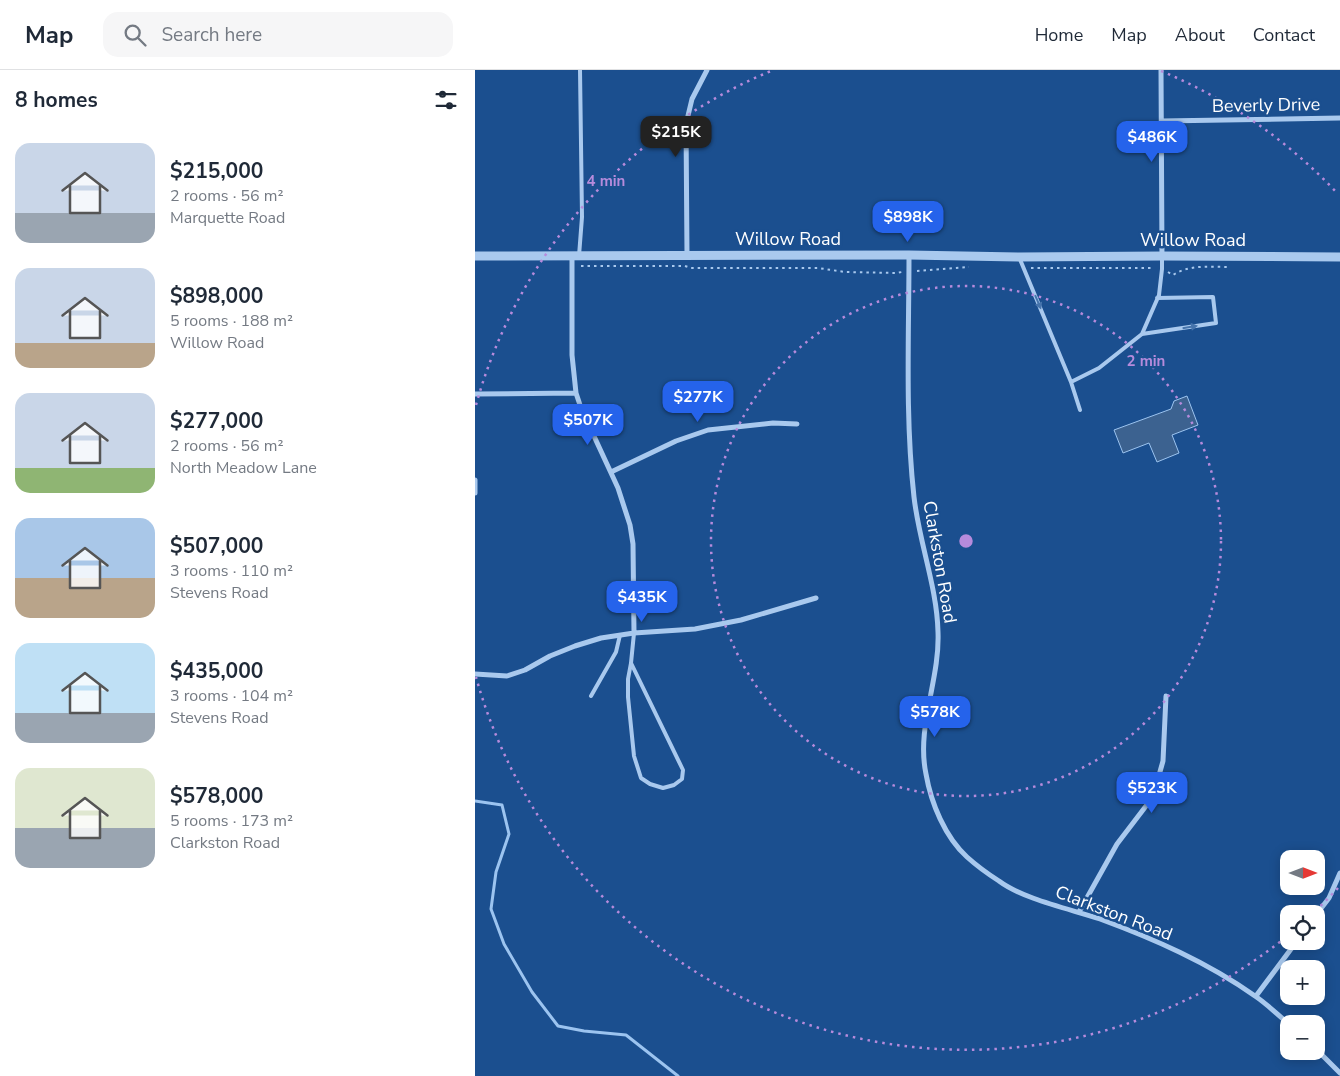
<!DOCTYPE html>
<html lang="en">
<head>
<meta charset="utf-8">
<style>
  body { margin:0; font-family:"Nunito Sans",sans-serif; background:#f6f6f7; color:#1f2937; height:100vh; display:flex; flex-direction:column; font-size:19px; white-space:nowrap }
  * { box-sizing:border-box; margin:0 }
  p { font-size:16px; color:#747a83 }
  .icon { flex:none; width:28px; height:28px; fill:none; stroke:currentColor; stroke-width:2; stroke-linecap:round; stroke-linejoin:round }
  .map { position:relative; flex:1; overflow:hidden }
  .details { display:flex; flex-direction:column; background:#fff; width:475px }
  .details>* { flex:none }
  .needle { width:32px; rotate:90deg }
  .controls { position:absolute; left:805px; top:780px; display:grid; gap:10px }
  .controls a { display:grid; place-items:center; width:45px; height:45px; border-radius:10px; background:#fff; box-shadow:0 2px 12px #0003; font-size:25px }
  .price { position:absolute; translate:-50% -42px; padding:0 11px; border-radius:10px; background:#2563eb; color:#fff; font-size:16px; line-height:32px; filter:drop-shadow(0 1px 2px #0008) }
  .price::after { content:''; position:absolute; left:50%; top:30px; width:15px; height:11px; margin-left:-8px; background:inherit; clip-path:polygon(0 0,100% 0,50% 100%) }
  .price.current { background:#222; color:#fff }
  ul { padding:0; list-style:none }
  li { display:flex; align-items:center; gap:15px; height:125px; padding:0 15px }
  li span { display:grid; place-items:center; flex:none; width:140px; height:100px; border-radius:15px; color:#555 }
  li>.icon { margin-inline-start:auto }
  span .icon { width:60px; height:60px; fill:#fffc; stroke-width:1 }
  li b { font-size:21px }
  h2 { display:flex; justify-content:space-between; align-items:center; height:60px; padding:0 15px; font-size:21px }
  header { display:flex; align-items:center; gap:30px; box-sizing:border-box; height:70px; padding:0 25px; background:#fff; border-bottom:1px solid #e0e1e3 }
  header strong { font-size:24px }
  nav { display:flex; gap:28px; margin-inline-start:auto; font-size:18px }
  .search { width:350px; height:45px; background:#f6f6f7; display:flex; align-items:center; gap:12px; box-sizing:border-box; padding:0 18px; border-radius:15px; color:#747a83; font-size:19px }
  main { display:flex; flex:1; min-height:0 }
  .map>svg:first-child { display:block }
</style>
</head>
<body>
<header>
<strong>Map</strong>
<div class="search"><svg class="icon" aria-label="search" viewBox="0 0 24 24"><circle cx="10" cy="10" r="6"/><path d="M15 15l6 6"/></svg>Search here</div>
<nav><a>Home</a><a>Map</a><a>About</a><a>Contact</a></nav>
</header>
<main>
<section class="details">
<h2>8 homes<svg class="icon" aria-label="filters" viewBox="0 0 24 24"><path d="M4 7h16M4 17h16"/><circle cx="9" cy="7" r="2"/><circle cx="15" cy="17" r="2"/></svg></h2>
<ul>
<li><span style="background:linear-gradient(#c9d6e8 70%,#9aa5b1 0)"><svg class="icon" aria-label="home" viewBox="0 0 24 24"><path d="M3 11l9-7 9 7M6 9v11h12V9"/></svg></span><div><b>$215,000</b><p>2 rooms · 56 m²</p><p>Marquette Road</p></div></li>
<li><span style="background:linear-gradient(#c9d6e8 75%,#b9a48a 0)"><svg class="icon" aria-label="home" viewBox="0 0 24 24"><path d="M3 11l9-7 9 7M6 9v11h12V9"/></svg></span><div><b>$898,000</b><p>5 rooms · 188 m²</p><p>Willow Road</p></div></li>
<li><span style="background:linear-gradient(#c9d6e8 75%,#8fb573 0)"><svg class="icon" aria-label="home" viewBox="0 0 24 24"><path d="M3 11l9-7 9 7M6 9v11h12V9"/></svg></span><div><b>$277,000</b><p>2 rooms · 56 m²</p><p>North Meadow Lane</p></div></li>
<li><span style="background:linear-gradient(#a9c7e8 60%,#b9a48a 0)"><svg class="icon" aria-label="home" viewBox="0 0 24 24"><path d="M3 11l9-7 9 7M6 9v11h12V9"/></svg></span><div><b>$507,000</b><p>3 rooms · 110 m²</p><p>Stevens Road</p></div></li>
<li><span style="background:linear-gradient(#bfe0f5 70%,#9aa5b1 0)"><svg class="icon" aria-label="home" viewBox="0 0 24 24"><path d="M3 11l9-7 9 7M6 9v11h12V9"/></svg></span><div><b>$435,000</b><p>3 rooms · 104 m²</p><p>Stevens Road</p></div></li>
<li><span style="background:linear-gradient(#dfe7d0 60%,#9aa5b1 0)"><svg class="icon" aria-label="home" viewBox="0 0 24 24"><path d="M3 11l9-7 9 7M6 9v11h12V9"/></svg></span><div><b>$578,000</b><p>5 rooms · 173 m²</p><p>Clarkston Road</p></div></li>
</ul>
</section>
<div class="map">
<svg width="865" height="1006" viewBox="0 0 865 1006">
  <rect width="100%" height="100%" fill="#1b4f8f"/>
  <path fill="#3c6290" stroke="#9cc4f0" d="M712,326L723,355L697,365L704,383L682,392L674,373L648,383L639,360L696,339L699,331Z"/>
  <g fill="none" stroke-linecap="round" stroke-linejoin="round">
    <path stroke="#9cc4f0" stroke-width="3" d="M0,731L27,735L34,764L21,802L16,839L29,874L57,922L83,956L109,961L151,965L203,1006"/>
    <path stroke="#a9c9ee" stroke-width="2" stroke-dasharray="2.5 4" stroke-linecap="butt" d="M106,196H206
      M210,196L216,198H343L370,202L421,203L427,202
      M556,198H679
      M442,201L494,197
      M693,202L698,205C715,194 736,197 755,197"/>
    <path stroke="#a9c9ee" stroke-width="4" d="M104,186L107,147L105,0
      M544,187L596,312L605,340
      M667,264L741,253L738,227L682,228
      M596,312L624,298L667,264L684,225L687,199V187
      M156,593L208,700L207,709L199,715L188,718L175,714L166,708L159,686L153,627V609L156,593L159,563
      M116,626L141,582L145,565"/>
    <path stroke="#a9c9ee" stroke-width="5" d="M686,0L687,186
      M687,51L865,48
      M212,185L211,54L217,29L232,0
      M434,185C434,265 430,346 439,427C444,472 462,517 463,562C465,610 441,657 451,704C456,733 470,767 492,787C502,796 513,804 524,811C548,829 595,839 625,849C679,869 732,892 780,926C792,934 803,945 814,954
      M97,186V285L101,323L106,338L143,418L155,455L158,474L159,563
      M0,324L101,323
      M136,402L201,371L233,360L298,353L322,354
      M0,410V423
      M0,604L32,606L50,600L75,586L100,576L126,568L159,563L220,559L266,550L341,528
      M604,842L642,774L671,736L681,716L688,691L691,626
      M841,845L854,828L865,803
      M781,926L822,871
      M841,979L865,1003"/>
    <path stroke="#a9c9ee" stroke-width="9" d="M0,186L434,185L544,187L687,186L865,187"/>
  </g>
  <defs><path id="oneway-solid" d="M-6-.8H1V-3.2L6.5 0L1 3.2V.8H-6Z" transform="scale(1.25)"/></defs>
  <g fill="#4674ac">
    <use href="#oneway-solid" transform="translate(563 232) rotate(67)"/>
    <use href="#oneway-solid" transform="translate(715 257) rotate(-9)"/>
  </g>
  <g fill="none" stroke="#b68bdc" stroke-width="2.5" stroke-dasharray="2.5 5">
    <circle cx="491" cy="471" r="255"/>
    <path d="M863 818A509 509 0 0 1 838 843M811 867A509 509 0 0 1 1 607M1 335A509 509 0 0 1 296 1M686 1A509 509 0 0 1 863 124"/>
  </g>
  <g text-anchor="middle" stroke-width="5" stroke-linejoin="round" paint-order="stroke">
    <g font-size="18" fill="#fff" stroke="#1b4f8f">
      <text transform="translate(791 35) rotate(-1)" y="6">Beverly Drive</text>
      <text x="313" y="175">Willow Road</text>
      <text x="718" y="176">Willow Road</text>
      <text transform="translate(465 492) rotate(80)" y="6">Clarkston Road</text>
      <text transform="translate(639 843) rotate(21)" y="6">Clarkston Road</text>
    </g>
  </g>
  <circle cx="491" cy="471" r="8" fill="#b68bdc" stroke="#1b4f8f" stroke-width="2.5"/>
  <g font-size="15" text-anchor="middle" font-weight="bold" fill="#b68bdc" stroke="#1b4f8f" stroke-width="5" stroke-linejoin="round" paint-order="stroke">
    <text x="131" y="116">4 min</text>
    <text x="671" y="296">2 min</text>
  </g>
</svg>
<div class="controls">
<a><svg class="needle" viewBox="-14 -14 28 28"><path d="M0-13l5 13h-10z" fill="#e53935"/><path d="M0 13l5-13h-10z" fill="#747a83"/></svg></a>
<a><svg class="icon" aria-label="locate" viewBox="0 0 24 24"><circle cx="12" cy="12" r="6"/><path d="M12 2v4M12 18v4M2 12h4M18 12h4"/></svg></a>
<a>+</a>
<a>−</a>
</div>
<b class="price current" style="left:201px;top:88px">$215K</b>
<b class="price" style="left:677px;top:93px">$486K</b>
<b class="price" style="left:433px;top:173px">$898K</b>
<b class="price" style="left:223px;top:353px">$277K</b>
<b class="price" style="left:113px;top:376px">$507K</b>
<b class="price" style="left:167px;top:553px">$435K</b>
<b class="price" style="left:460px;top:668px">$578K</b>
<b class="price" style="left:677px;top:744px">$523K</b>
</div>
</main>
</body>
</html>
